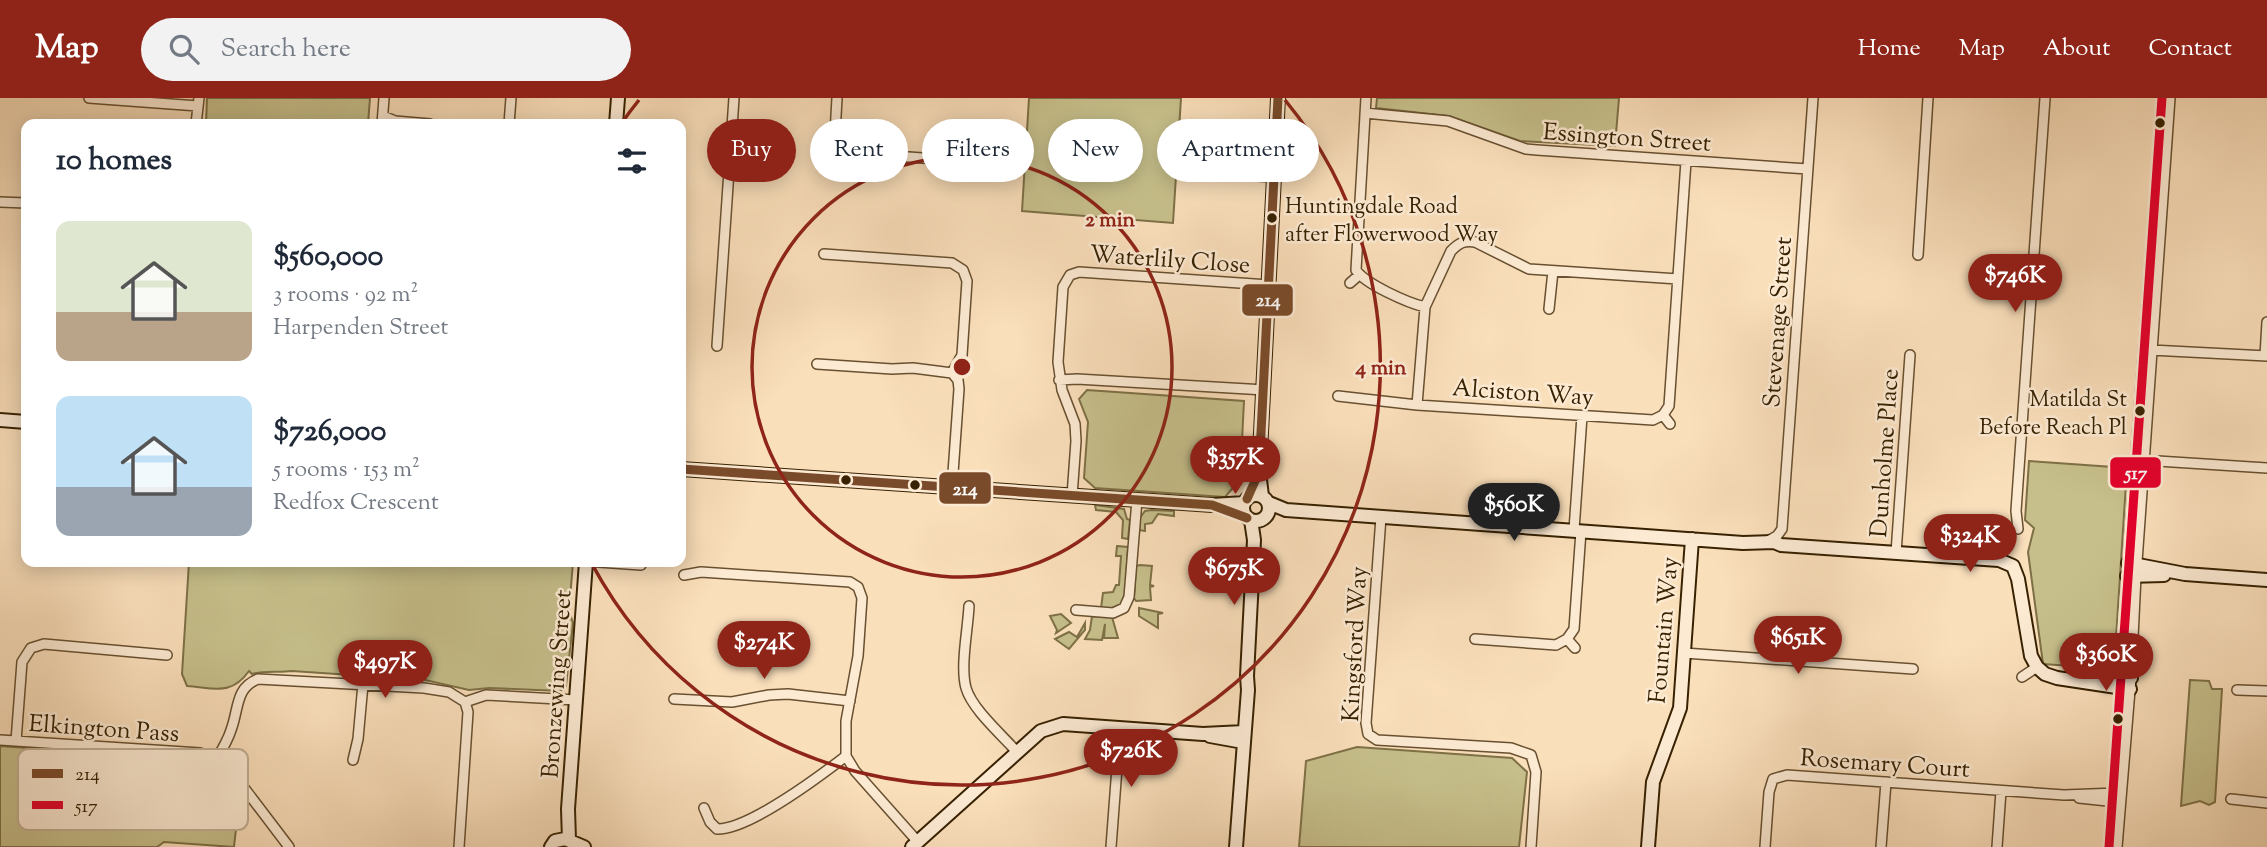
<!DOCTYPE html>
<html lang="en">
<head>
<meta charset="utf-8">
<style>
  body { margin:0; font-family:"Sorts Mill Goudy",serif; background:#f2f2f3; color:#1f2937; height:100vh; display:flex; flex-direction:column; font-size:26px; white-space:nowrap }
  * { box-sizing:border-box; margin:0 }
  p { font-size:23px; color:#747a83 }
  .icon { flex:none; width:38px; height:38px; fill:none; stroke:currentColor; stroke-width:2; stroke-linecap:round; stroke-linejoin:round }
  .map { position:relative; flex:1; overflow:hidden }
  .panel { position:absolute; left:21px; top:21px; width:665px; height:448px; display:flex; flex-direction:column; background:#fff; border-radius:14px; box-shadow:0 4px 18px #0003 }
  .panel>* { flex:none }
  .guide { position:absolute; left:707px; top:21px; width:665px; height:63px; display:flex; gap:14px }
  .price { position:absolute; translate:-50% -60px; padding:0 16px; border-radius:24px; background:#8f2418; color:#fff; font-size:23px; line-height:46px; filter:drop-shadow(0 2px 4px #0008) }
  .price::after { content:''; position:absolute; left:50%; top:42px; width:21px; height:16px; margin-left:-10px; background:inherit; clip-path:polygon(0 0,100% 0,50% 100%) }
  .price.on { background:#222; color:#fff }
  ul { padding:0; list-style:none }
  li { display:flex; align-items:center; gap:21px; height:175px; padding:0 35px }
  li span { display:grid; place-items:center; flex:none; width:196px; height:140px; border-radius:14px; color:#555 }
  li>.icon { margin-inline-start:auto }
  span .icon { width:84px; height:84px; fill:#fffc; stroke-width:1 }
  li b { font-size:30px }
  h2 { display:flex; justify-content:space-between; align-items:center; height:84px; padding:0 35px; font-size:30px }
  .pill { padding:0 24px; border-radius:32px; background:#fff; box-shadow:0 4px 18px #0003; font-size:24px; line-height:63px }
  .pill.on { background:#8f2418; color:#fff }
  header { display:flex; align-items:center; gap:42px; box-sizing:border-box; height:98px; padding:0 35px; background:#8f2418; color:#fff }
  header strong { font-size:33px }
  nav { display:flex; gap:38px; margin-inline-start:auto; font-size:24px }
  .search { width:490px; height:63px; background:#f2f2f3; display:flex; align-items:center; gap:18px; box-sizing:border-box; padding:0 24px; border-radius:38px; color:#747a83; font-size:26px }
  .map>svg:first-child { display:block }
</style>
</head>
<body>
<header>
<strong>Map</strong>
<div class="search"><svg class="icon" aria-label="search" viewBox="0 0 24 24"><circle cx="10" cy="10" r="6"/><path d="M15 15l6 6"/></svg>Search here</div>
<nav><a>Home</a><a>Map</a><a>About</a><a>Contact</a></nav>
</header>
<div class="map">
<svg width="2267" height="749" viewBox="0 0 2267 749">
  <rect width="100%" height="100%" fill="#fadfbb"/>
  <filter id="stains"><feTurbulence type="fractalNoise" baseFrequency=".00286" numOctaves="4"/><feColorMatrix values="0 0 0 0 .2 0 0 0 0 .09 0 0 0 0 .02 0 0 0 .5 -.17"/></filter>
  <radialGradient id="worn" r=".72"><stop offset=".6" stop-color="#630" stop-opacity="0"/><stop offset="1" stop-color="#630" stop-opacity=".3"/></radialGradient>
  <path fill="#c6bf8b" stroke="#7e7046" stroke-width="2" d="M207,0H370L368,26H206Z
    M1029,0H1181L1173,125L1022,113Z
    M1377,0H1619L1615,48L1520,43L1449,18L1376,10Z
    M1087,292L1244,303L1240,382L1225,399L1095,390L1084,380L1088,324L1079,301Z
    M2029,363L2127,370L2114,571L2043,566L2028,454L2034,430L2025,422Z
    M1095,407L1124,411L1127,421L1130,422L1128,441L1122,440L1123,422L1116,414L1096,412Z
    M1151,412L1174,413V418L1158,416L1152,425L1145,426V433L1139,432V421L1145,413Z
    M1117,448L1128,449L1125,500L1121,507L1113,510H1101L1103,495L1113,494L1116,487H1119L1121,458H1116Z
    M189,464H573L569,513L573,525L566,588L561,593L489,590L469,592L425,582L292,573C278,575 265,572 252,576L249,573C231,598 215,590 187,588L182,576Z
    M1140,467L1152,468L1150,487L1154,488L1150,489L1151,502L1136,503L1134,500L1136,468Z
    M1139,510L1163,515L1158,516V530L1139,518Z
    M1061,516L1071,525L1056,535L1057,532L1050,518Z
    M1092,518L1112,519L1118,540H1104L1105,526L1102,542L1085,541L1090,532Z
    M1085,525V532L1069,551L1055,541L1069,534L1077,539Z
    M2190,582L2209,583L2212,591H2222L2215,704L2209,707L2200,703L2181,708Z
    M0,648L206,663C248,684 238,708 234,749L164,744L157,749H0Z
    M1357,649L1512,660L1527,674L1519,749H1299L1306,663Z"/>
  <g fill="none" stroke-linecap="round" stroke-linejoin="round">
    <defs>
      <path id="street" d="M89,0L198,8
        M837,0L835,36L840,49L852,55L979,64
        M1366,0L1356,172C1365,186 1408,205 1425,209
        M1365,15L1448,23L1526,51L1537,52L1808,71
        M383,18L395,23L430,26
        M196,26L199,0
        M382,26L384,0
        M509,26L511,0
        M1181,73L1274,79
        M0,104L26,105
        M824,156L952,165L963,172L967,183L962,257L952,275L958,282L959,291L952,389
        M1918,157L1928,0
        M1350,185L1359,177
        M1549,211L1553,173
        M717,248L734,0
        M2151,252L2267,258
        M2265,258L2267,224
        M817,266L892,271L913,270L952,275
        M1059,282L1077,281L1265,292
        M1338,298L1417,307L1653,322L1663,317L1669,308L1686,63
        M1417,307L1425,209L1451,153C1459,145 1464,142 1475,144L1529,171L1678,181
        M1663,317L1670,326
        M2142,362L2267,370
        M1072,398L1076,343L1075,326L1062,292L1058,264L1063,189L1070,177L1079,174L1269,187
        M1381,419L1366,625L1368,636L1377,642L1511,650L1531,657L1536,674L1531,749
        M2018,431L2016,413L2045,0
        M1574,432L1582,318
        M1768,443L1777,438L1782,431L1813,0
        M1896,455L1910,257
        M598,464L641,467
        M684,477L701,474L850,484L858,489L862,500L858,558L846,623V658L855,673L918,744
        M969,508C968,531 960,568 966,590C972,611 1002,637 1017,654
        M1076,512L1113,515L1124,510L1129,499L1137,402
        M1475,541L1556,547L1567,541L1574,531L1581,433
        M1567,541L1575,550
        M1684,555L1913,571
        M2022,579L2037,569
        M2237,592L2267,593
        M674,601L732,604L769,597L788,596L850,603
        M465,604L486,597L576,602
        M0,642L200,655L216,662L229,670L289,749
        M16,643L22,564L31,550L44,546L167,557
        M216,662C222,652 228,642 231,632C239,611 235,590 258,581L424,590L449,594L465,604L468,614L459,749
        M353,662L358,641L363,586
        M2079,700L2117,704
        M2231,701L2267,705
        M704,710L710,724L717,731C748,732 820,678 846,658
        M1111,749L1120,630
        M1765,749L1769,694L1773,681L1787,677L2064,697L2117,695
        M1881,749L1886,684
        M1997,749L2001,693
        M2109,749L2122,590L2127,478L2162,0
        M2117,749L2131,580L2136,478L2170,0"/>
      <path id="secondary" d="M616,26L618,0
        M0,322L26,324
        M681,371L1212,407L1244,405
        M1243 410a13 13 0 1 1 26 0a13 13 0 1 1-26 0Z
        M1262,398L1259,374L1278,0
        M1269,405L1286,412L1743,445L1774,444L1781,447L1999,462L2013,468L2018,481L2031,558L2037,569L2045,576L2057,580L2130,591
        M2128,465L2185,476L2267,482
        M2127,478L2164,477
        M2091,579L2131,580
        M1210,638L1243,644
        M569,742L568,711L586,464
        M551,749L555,743L565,741L584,749
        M912,749L1041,633L1063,626L1203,636L1244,634
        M1236,749L1248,592L1247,578L1254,442L1251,422
        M1648,749L1653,684L1680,610L1692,441"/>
    </defs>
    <use href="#street" stroke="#685030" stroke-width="12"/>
    <use href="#secondary" stroke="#372101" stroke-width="16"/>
    <use href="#street" stroke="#fcead3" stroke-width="9"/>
    <use href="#secondary" stroke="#fcead3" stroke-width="12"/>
    <defs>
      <path id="bus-1" d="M681,371L1212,407L1247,420
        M1247,401L1259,374L1278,0"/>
      <path id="bus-2" d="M2109,749L2162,0"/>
    </defs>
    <use href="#bus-1" stroke="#fcead3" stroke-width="14"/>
    <use href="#bus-2" stroke="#fcead3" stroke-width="14"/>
    <use href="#bus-1" stroke="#7a4b2a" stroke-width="9"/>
    <use href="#bus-2" stroke="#e4002b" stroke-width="9"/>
  </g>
  <g fill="none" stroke="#8f2418" stroke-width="3.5">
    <circle cx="962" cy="269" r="210"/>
    <path d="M621 26A419 419 0 0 1 639 2M1285 2A419 419 0 1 1 592 466"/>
  </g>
  <g fill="#372101" stroke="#fcead3" stroke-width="2.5">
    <circle cx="2160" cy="25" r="6"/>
    <circle cx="1272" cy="120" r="6"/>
    <circle cx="2140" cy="313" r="6"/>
    <circle cx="846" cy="382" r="6"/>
    <circle cx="915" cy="387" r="6"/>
    <circle cx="2118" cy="621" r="6"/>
  </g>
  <g text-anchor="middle" stroke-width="5" stroke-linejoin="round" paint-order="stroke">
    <g font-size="22" fill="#372101" stroke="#fcead3" text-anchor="start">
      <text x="1285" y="115">Huntingdale Road<tspan x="1285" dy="28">after Flowerwood Way</tspan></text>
      <text x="2127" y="308" text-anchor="end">Matilda St<tspan x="2127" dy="28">Before Reach Pl</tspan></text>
    </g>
    <g font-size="24" fill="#372101" stroke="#fcead3">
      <text transform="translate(1627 39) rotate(4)" y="8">Essington Street</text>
      <text transform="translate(1170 161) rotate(4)" y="8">Waterlily Close</text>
      <text transform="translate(1777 224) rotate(-86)" y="8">Stevenage Street</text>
      <text transform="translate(1523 294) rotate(4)" y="8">Alciston Way</text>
      <text transform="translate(1884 355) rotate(-86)" y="8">Dunholme Place</text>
      <text transform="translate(1663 532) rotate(-85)" y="8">Fountain Way</text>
      <text transform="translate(1354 546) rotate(-87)" y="8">Kingsford Way</text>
      <text transform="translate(556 586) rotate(-86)" y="8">Bronzewing Street</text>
      <text transform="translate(104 630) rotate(4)" y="8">Elkington Pass</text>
      <text transform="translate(1885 665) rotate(4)" y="8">Rosemary Court</text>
    </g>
  </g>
  <rect x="18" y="651" width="230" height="81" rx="10" fill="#fcead3" stroke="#c1ae94" stroke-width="2"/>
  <rect x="32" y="671" width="31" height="9" fill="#7a4b2a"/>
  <rect x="32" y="703" width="31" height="8" fill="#e4002b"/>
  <g font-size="19" fill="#372101">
    <text x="75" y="682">214</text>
    <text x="75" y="714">517</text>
  </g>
  <circle cx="962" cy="269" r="10" fill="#8f2418" stroke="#fcead3" stroke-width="3.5"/>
  <g font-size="21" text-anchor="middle" font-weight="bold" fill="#8f2418" stroke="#fcead3" stroke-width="5" stroke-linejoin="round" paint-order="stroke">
    <text x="1110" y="128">2 min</text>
    <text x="1381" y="276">4 min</text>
  </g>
  <g stroke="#fcead3" stroke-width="2.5">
    <rect x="1241" y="185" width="53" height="34" rx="7" fill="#7a4b2a"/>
    <rect x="2109" y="358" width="53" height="33" rx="7" fill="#e4002b"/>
    <rect x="938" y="373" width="54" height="34" rx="7" fill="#7a4b2a"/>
  </g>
  <g font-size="19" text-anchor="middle" font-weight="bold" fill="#fff">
    <text x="1268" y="208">214</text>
    <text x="2136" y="381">517</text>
    <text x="965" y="397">214</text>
  </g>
  <rect width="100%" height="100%" filter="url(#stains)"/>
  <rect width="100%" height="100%" fill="url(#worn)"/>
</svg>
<b class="price" style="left:2015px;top:216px">$746K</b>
<b class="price" style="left:1235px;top:398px">$357K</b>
<b class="price on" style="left:1514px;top:445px">$560K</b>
<b class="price" style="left:1970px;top:476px">$324K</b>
<b class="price" style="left:1234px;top:509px">$675K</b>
<b class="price" style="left:1798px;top:578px">$651K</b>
<b class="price" style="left:764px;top:583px">$274K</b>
<b class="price" style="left:2106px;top:595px">$360K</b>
<b class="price" style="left:385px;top:602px">$497K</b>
<b class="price" style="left:1131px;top:691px">$726K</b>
<div class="guide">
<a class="pill on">Buy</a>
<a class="pill">Rent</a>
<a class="pill">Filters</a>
<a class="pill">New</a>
<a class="pill">Apartment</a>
</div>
<section class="panel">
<h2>10 homes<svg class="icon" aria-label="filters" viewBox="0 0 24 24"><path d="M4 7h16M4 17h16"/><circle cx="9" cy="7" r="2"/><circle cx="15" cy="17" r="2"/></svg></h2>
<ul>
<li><span style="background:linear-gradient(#dfe7d0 65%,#b9a48a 0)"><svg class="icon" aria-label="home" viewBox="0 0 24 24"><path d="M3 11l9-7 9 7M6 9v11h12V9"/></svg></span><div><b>$560,000</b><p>3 rooms · 92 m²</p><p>Harpenden Street</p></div></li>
<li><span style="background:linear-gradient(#bfe0f5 65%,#9aa5b1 0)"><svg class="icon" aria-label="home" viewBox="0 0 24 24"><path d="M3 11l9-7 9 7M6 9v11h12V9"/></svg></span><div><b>$726,000</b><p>5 rooms · 153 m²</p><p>Redfox Crescent</p></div></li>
</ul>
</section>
</div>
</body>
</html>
